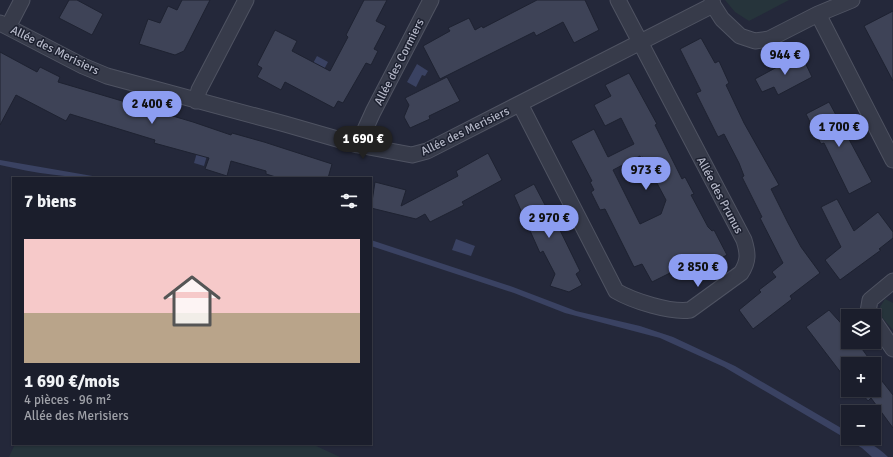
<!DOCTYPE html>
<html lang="fr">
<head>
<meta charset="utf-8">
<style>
  body { margin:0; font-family:Signika,sans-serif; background:#242734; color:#f1f3f6; height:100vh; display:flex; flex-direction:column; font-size:15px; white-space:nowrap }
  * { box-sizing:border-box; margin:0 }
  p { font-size:13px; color:#a0a2a9 }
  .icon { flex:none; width:22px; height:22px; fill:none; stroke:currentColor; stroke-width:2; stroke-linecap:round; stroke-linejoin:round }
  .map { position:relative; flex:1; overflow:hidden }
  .sheet { position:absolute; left:12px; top:177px; width:360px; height:268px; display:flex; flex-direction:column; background:#1b1e2c; border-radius:0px; box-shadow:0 1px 3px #0004,0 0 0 1px #393c48 }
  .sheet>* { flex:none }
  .buttons { position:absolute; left:841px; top:309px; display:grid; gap:8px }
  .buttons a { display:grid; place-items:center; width:40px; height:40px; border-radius:0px; background:#1b1e2c; box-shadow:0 1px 3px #0004,0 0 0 1px #393c48; font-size:20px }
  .price { position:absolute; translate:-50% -34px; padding:0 9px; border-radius:14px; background:#8c9df1; color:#111; font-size:13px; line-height:26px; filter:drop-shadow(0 1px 2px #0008) }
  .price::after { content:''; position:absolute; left:50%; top:24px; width:12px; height:9px; margin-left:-6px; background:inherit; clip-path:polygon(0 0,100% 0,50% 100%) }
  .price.active { background:#222; color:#fff }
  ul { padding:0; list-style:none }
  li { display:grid; align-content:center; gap:8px; height:212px; padding:0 12px }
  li+li { border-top:1px solid #393c48 }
  li span { display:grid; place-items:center; height:124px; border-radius:0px; color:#555 }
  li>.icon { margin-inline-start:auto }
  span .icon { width:72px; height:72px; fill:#fffc; stroke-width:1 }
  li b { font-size:17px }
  h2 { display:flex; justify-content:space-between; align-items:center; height:48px; padding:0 12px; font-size:17px }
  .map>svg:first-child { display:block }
</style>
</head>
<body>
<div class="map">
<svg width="893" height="457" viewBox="0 0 893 457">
  <rect width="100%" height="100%" fill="#24283a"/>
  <path fill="#26343b" d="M725,0H789L749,21L735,12Z
    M885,299L893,303V330L880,315V307Z
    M15,444H312L340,457H9Z"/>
  <path fill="#3a4262" d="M317,56L328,62L316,84L305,78Z
    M417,64L428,71L425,76L422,75L416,87L407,82Z
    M200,142L210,145L204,166L194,163Z
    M0,160L104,178C69,178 34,173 0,165Z
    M456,239L475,246L471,256L452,250Z
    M371,240L513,287L576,311L640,326L673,337L735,366L848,432V438C864,438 877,446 888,457H872L862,448L724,367L660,338L565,313L514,293L371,246Z"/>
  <path fill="#3e4357" stroke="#1e2231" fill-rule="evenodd" d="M69,0H77L103,14L92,35L59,18Z
    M182,0H210L184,51L175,55L139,44L148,19L160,23L168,6L177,10Z
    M364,0H387L376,21L386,26L374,49L378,51L371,65L366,63L343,103L338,101L334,108L285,82L281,90L257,77L262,68L257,65L275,30L297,41L292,51L330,71L348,37L346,35Z
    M537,0H585L599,30L574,43L563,22L536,36L534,32L440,79L423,46L450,31L448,28L469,18L475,30L482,26L483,28Z
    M893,11V81L864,26Z
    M701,38L715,63L719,61L729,83L726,85L744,123L779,185L771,189L788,223L801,247L820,273L790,296L792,299L753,329L739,310L761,292L759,290L776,277L772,272L783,263L760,218L762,217L742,177L744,176L739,163L724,134L718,137L696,93L701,91L680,49Z
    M0,52L37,72L40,67L60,77L58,82L193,122L231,135L232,133L264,142L332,164L328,178H279L266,174V171L231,161L227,176L205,169L209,158L154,143L155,140L70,114L66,121L16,95L0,125Z
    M801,54L812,77L778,95L774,87L762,92L755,79Z
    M629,73L657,124L655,125L682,179L685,177L694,194L691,195L708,227L712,231L714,230L727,255L683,277L681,272L672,276L670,273L652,282L642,264L634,267L605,209L600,210L591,192L594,190L590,182L592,181L571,141L594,129L608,157L634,144L621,118L605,126L594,105L611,96L605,85ZM640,156L641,158L643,157L666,200L661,214L640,224L613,170Z
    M447,77L460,101L429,116L430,119L410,128L404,117L409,105L405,98Z
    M829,102L872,182L849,194L824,143L821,144L806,114Z
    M488,153L502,180L462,202L464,205L430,222L425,214L416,219L371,208L375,182L406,190L401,206L458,176L456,171Z
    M534,184L545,205H547L555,220L580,271L576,274L582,285L569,292L550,286L555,274L543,251L540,253L514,195Z
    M837,199L854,231L878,212L893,232V238L879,249L881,250L840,280L825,260L841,247L821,207Z
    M829,310L848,331V342H857L873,364H848V382L806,327Z
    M874,365L878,370V376L893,395V428L871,398L868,401L859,390H874Z"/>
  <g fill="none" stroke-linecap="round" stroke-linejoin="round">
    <defs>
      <path id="minor" d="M712,0L713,5L722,19L740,36L755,41L769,39L818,14L852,0
        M818,14L893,160
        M0,23L83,66L107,76L285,124L358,145L412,155L427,151L713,5
        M8,27L22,0
        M196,101L199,90L246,0
        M520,104L616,291C633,301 671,313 690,310L741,273C749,261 748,253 744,240L618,0
        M358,145L373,112L431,0
        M870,316L868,312L870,300L893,281
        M874,321L893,349"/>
    </defs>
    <use href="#minor" stroke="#4f5362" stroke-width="17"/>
    <use href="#minor" stroke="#373b4a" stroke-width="15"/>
  </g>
  <g text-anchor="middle" stroke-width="3" stroke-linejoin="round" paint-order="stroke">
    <g font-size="12" fill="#b3b6c6" stroke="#1c202f">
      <text transform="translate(55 50) rotate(26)" y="4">Allée des Merisiers</text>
      <text transform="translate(399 62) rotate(-63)" y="4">Allée des Cormiers</text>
      <text transform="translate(465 131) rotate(-26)" y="4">Allée des Merisiers</text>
      <text transform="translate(720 195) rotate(62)" y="4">Allée des Prunus</text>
    </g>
  </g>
</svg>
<div class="buttons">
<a><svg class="icon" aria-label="layers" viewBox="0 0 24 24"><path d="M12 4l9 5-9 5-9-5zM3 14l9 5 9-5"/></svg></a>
<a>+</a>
<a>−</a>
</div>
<b class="price" style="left:785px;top:76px">944 €</b>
<b class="price" style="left:152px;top:125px">2 400 €</b>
<b class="price" style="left:839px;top:148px">1 700 €</b>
<b class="price active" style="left:363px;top:160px">1 690 €</b>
<b class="price" style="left:646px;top:191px">973 €</b>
<b class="price" style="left:549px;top:239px">2 970 €</b>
<b class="price" style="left:698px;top:288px">2 850 €</b>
<section class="sheet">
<h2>7 biens<svg class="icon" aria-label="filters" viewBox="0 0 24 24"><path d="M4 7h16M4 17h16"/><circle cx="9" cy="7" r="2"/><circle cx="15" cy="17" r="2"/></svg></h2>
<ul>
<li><span style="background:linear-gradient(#f6c9c9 60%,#b9a48a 0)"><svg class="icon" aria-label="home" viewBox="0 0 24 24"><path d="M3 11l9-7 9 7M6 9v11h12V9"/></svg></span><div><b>1 690 €/mois</b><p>4 pièces · 96 m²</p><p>Allée des Merisiers</p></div></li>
</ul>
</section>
</div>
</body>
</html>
